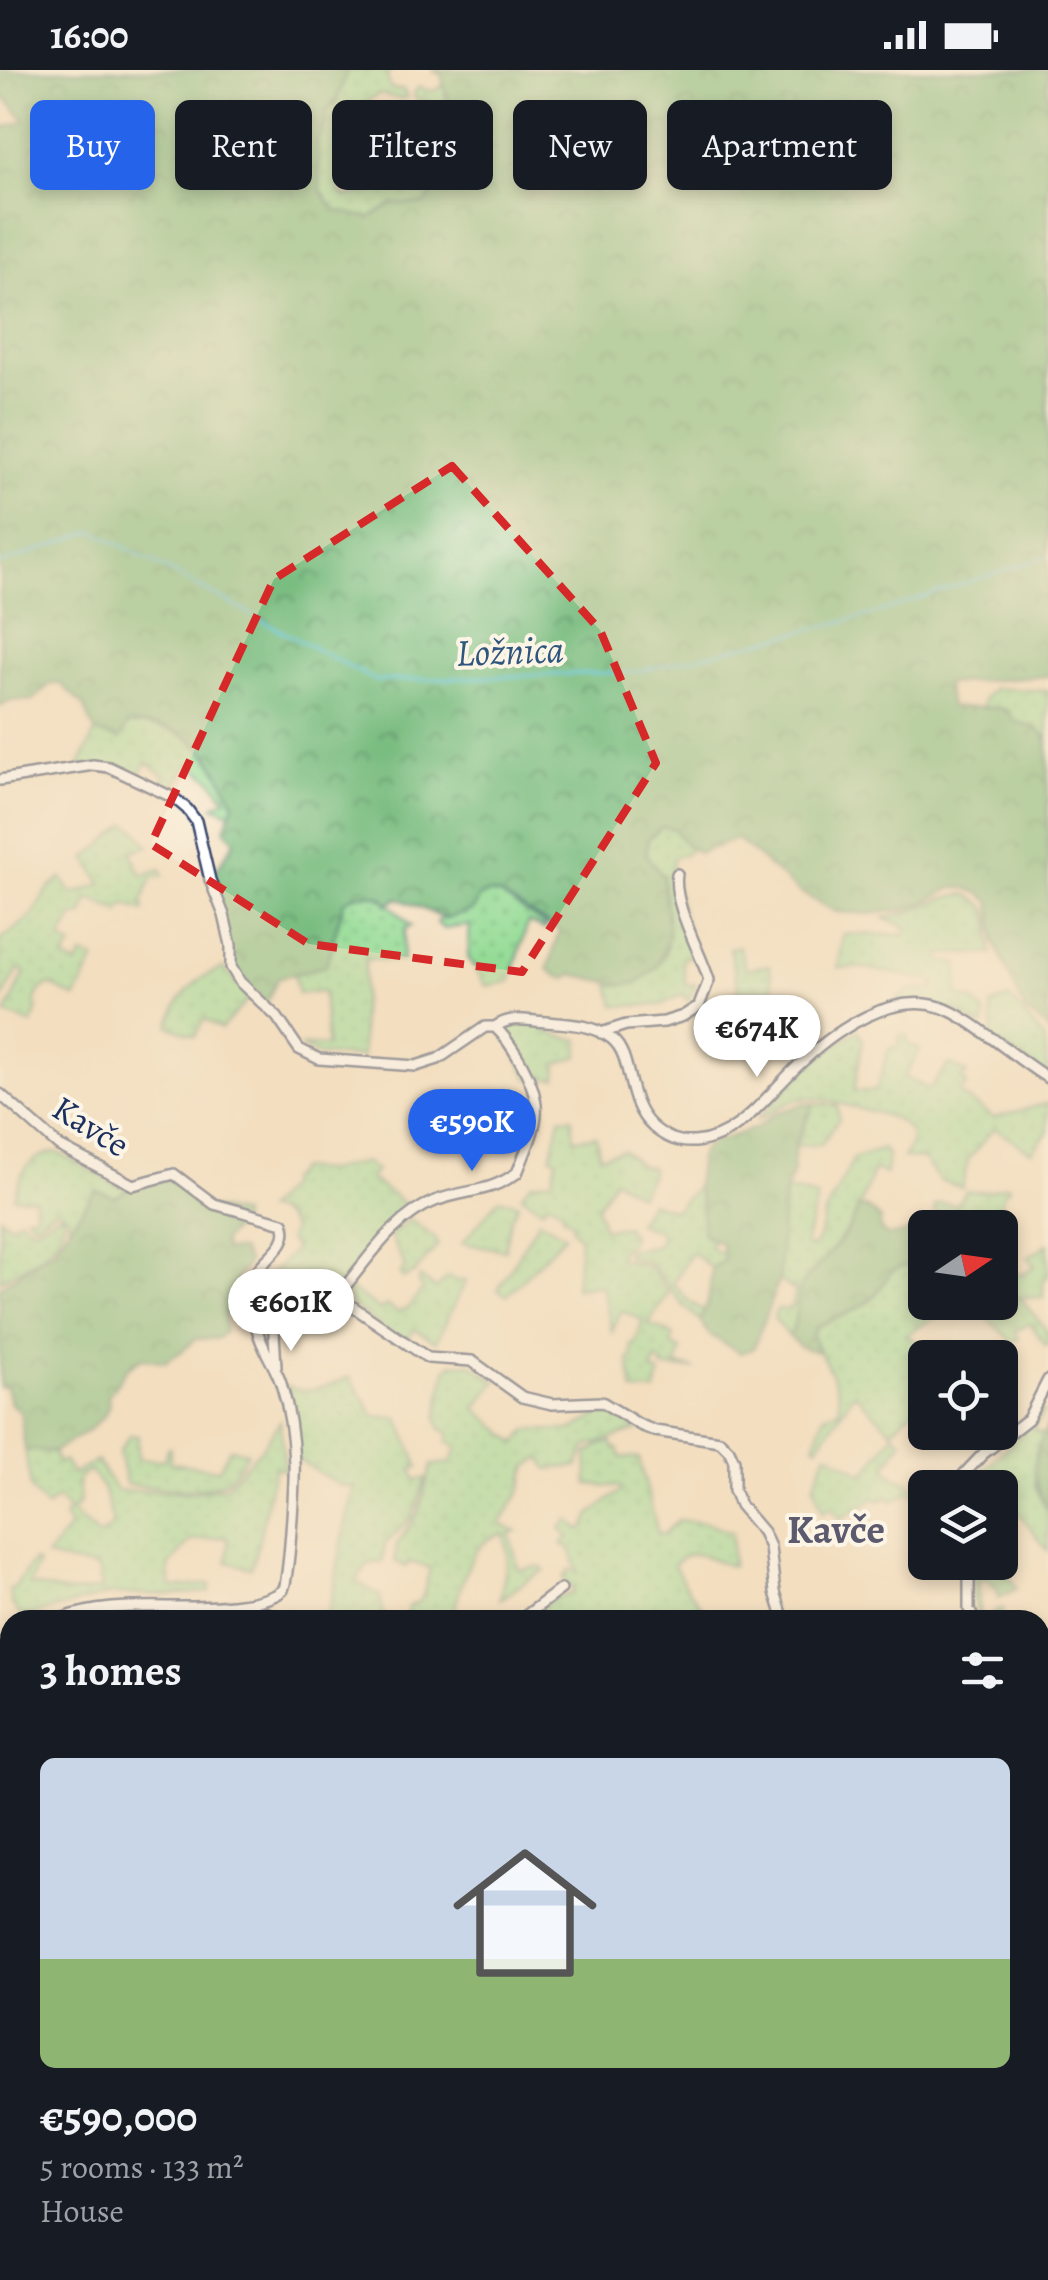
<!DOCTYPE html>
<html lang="en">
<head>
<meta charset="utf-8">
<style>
  body { margin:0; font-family:Alegreya,serif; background:#20242c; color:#f1f3f6; height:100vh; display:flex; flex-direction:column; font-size:38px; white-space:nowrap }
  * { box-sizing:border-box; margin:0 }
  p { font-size:32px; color:#9ea1a6 }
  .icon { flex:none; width:55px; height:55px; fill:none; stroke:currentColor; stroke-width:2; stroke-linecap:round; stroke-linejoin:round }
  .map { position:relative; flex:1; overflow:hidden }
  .drawer { position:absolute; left:0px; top:1540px; width:1050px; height:670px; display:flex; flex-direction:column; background:#171b24; border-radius:30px 30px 0 0; box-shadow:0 5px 15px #0003 }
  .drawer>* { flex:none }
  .banner { position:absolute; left:30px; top:30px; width:990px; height:90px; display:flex; gap:20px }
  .needle { width:65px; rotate:77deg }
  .fabs { position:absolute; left:908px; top:1140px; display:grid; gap:20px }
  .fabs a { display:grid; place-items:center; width:110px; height:110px; border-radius:15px; background:#171b24; box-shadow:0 5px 15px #0003; font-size:50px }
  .price { position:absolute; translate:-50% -85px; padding:0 22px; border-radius:35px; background:#fff; color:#222; font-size:32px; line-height:65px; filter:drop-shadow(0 2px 5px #0008) }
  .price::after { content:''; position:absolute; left:50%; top:60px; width:30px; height:22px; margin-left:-15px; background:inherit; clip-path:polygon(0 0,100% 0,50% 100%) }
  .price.current { background:#2563eb; color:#fff }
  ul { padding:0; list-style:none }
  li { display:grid; align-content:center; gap:20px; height:530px; padding:0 40px }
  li+li { border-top:2px solid #363941 }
  li span { display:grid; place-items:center; height:310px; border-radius:15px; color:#555 }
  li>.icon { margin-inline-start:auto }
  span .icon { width:180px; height:180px; fill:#fffc; stroke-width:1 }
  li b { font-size:42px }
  h2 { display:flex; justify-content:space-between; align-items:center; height:120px; padding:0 40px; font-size:42px }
  .chip { padding:0 35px; border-radius:15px; background:#171b24; box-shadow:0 5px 15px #0003; font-size:35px; line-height:90px }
  .chip.current { background:#2563eb; color:#fff }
  .status { display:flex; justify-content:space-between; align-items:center; height:70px; padding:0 50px; background:#171b24; direction:ltr }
  .status svg { height:28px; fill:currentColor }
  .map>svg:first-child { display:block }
</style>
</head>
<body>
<div class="status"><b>16:00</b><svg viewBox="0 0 49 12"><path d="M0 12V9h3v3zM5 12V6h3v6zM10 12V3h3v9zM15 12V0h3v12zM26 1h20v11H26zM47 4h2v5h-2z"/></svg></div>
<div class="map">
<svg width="1048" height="2210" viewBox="0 0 1048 2210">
  <defs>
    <pattern id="grass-dots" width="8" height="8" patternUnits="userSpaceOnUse" patternTransform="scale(2.5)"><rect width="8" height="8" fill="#94dc96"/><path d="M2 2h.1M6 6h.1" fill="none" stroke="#7fbd84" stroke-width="1.8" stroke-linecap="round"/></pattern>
    <pattern id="forest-crowns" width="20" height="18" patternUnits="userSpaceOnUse" patternTransform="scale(2.5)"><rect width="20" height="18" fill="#77bc7f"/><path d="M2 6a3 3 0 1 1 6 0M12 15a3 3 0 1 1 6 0" fill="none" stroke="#61996b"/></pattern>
  </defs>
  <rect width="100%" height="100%" fill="#fcf5e5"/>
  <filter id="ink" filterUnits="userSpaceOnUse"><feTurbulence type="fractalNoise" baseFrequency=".01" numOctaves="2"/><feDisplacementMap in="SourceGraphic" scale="20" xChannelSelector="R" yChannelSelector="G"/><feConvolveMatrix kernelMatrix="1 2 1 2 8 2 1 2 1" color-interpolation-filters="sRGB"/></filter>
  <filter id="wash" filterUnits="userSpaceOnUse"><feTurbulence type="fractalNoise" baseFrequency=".0048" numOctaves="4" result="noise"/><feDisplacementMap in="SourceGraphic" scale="40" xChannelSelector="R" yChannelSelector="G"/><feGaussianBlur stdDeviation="2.25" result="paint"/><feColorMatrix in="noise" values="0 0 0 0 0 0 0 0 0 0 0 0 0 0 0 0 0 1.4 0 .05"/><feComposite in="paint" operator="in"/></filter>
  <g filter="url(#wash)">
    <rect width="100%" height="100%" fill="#f3dec0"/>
    <path fill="url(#grass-dots)" stroke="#58867a" stroke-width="2.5" fill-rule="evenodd" d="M347,0H390L387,7L391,19L404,20L407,27L401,29L380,24C346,37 344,91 339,121L346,127L379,119L385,104L392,97L419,101L423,96L422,77L428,72L424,64L427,59L434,63L429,32L417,30L413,23L419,17C430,21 435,24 443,14L454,53L457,91L425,134H393L370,148L335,140L321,121L317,72L326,53L325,42L336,33Z
      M994,618L1048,621V670L1038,659L1013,650L1009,641L982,637L985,627Z
      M128,654C188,653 212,681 234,733L232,744L214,736L226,729L211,709L190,694L168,723L160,717L165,706L147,692L138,707L80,695L95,662L119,669Z
      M127,754L137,760L149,776L131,782L142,805L161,799L163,806L152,808L141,835L145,837L143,841L124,834L120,842L89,829L82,847L74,846L61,870L72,876L64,889L77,895L82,885L95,889L76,928L50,915L39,921L35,931L38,939L32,954L6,944L25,902L19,899L0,933V870L31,847L50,816L62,808L72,824L102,814L86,788Z
      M662,757L674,759L691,778L683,785L674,787L671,799L693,886L682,889L686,915L696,914L688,931L683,924L661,935L615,936L610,915L639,912L657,897L667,878L663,806L646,785L648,769Z
      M487,823L500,825L546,856L545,859L528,852L510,912L486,916L468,887L470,855L444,859L437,853L440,848C459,848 471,832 487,823Z
      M365,824C385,824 397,842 411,856L405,859L402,891L366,889L361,942L362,987L318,985L300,976H327L323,921L298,924L294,904L325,896L344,832L348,828Z
      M966,824C1001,839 985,854 993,884H941L940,890L959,894L958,925L974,931L985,944L984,955L980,956L957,942L898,932V926H905L906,920L933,919V911L864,898H838L843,864L905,865L907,857L883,848C912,845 938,826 966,824Z
      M739,876L746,899L769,895L776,931L741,935L734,947H719L726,937L732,936L734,923L739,920L729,878Z
      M224,898L250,927L221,959L204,949L195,966L169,956C177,927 194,907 224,898Z
      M1010,928L1045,970L1048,1008L993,968L991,935Z
      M514,952L548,956V963L579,970V986L557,994V1008L529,1009L502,959L505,954Z
      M858,960L863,971L854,1021H876L889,979L900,975L899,966L907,964L908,973L920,980L904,1007L929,1019L949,994L967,1003L962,1009L967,1014L959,1023L994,1048L1048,1033V1061L1032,1082L994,1058L968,1090L962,1118L939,1110L923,1089L903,1088C930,1051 881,1044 856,1038C838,1033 819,1026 800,1029C784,1031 771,1045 757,1049L814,989Z
      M812,1033L837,1036L839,1049L821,1075L795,1076L811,1043Z
      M572,1047L574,1069L596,1066L600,1086L623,1080L641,1096L651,1097V1105L639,1125L614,1109L597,1137L603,1159L626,1156L631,1165L629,1174L620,1179L619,1189L648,1196L669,1223L648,1254L674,1265L671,1275L681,1280L677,1295L695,1299L662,1298L664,1294L656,1290L652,1301L660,1304L656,1322L633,1321L629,1289L632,1287L631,1274L636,1272L643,1250L621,1241L612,1262L602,1215L575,1218L580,1168L571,1158L573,1153L562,1146L563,1140L547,1132L542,1139L521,1125L531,1113L552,1110L557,1089L551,1087L560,1048Z
      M883,1079L888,1086L886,1104L874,1100L853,1152L812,1205L799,1232L792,1263L788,1265L774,1248L777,1239H790L795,1221L779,1210L778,1173L786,1120L815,1126L817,1129L805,1175L812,1178L819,1168L824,1146L854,1088Z
      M57,1082L117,1115L131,1117L124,1123L110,1128L96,1121L69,1156L68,1146L57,1138L38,1152L32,1153L26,1145H35V1128L14,1127C20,1102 29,1085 57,1082Z
      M365,1092L376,1100L370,1109L414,1140L373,1174L334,1224L325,1226L327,1219L320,1218L319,1225C295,1224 296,1223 272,1234L269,1241L263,1218L271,1204L295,1179L288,1170L292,1159C286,1147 279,1141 265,1140L288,1116L286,1112L299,1099L326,1101Z
      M1008,1115L1010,1118L1004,1123L1000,1138L949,1148L934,1142L935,1136L942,1133L956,1135L966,1121H988Z
      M696,1117C706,1137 696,1147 707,1167L714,1168L709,1176L718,1183L724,1178V1190L712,1199L692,1182L673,1213L689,1231L704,1241L700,1251L682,1234L650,1193L626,1186V1180L655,1176L662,1169L659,1161L637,1153L650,1132L675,1140Z
      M500,1128L519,1134L510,1149L505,1180L462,1173Z
      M60,1143L64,1147C63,1179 24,1196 0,1211V1146L9,1155L20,1148L28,1156L35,1158Z
      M411,1150L435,1168L438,1175L415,1203L403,1209L400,1205L405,1197L390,1166Z
      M539,1150L565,1165L507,1226L498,1220Z
      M1048,1174V1206L1043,1211V1227L1020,1228L1048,1262V1274L1046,1276L1030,1253L1015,1262L1019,1268L1013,1272L980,1242L993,1233L1018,1229L1017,1225H1000V1179L1006,1204L1016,1201L1019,1205L1034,1197L1028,1187Z
      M925,1194V1232L960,1233L906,1265L946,1287L925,1288V1347L914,1339L892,1361L854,1323L818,1377L815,1375L824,1345L839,1340C841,1311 822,1291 812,1265L816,1257C833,1249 853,1243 868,1232C896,1210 875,1196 925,1194Z
      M420,1207L436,1219L448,1207L453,1210L466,1211L436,1272L414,1259L406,1273L351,1235L346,1216L380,1240L387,1235L397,1242L408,1238L423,1219L418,1213Z
      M452,1293L471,1294L496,1311L476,1339L517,1373L527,1360H572L607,1340L638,1360L586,1377L578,1396L548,1399L541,1388L528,1396L520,1422L500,1454L517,1462L510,1464L519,1500L540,1496L545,1500C526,1508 516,1521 500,1529L508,1487L504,1464C468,1468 460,1520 452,1550H406L408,1537L422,1529L430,1498L409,1492L406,1497L395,1491L397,1474L418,1444L432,1395L451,1393L458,1377L447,1372L450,1363L441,1359L437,1348L446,1299Z
      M350,1307L374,1346L399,1348L419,1397L412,1400L416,1410L426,1408L413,1446L385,1474L382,1492L368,1494L356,1511L380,1526L384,1546L398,1550H325C340,1507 340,1461 355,1418L339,1415L297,1389L288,1316C305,1326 332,1315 350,1307Z
      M1037,1339L1044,1342L1033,1360L1044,1364L1035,1383V1416L1048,1442V1481L1018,1442L1007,1448L1000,1439V1418H969C988,1388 1022,1372 1037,1339Z
      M280,1351L285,1400L275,1397C265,1432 263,1464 251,1498L227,1492L229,1471L225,1467L190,1471L169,1496L171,1518L210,1514V1522L166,1525L112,1524L31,1545H20L12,1534L9,1519H14L33,1491L38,1494L30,1515L70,1523L102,1520L98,1499L46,1487L70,1457L64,1447L69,1441L57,1428L46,1437L31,1419L25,1380L53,1382L58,1393L64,1391L72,1404L97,1391L116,1420L195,1422L225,1417L261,1379ZM90,1401L103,1418L113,1454L99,1466L72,1442L80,1432L78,1408Z
      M894,1363L903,1371L886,1396L892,1405L919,1418L916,1424L910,1422L893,1431L890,1427L879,1431L875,1428L841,1449L831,1437L823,1442L814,1415L827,1382L864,1404Z
      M130,1365L138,1366V1389L164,1390L167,1378L170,1377V1393L219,1399L230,1378L248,1382C243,1390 237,1401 229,1408C209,1426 152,1417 126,1414L119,1382Z
      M612,1372L614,1379L618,1378L621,1387L639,1388L658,1464H664L678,1450L708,1453L732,1462V1496C712,1492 691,1472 674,1495L686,1517L708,1545L704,1550L527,1548L556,1527L572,1524L573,1518L563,1508L570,1499L578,1503L570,1479L562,1474L569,1467L561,1458L569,1449L579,1459L585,1458L591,1444L622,1420L620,1417L588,1414L587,1384L600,1375Z
      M973,1493H985L991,1499L1000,1493L1017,1518L999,1528L998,1520L987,1509L979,1511V1545L988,1546L1002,1538L1004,1542L982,1550C968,1537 976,1511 973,1493Z
      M1040,1599L1048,1603L1047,1962L1040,1953V1683L1045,1656C1037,1643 1038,1626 1046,1614L1040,1608Z
      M1040,1982L1048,1988V2210H846L843,2200H1040Z"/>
    <path fill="url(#forest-crowns)" stroke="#49766e" stroke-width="2.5" d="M0,0H347L336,33L325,42L326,53L317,72L321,121L335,140L370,148L393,134H425L456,91L454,53L441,4L431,0H1048V606L946,614L950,637L1001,638L1010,642L1013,650L1038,659L1048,670V962L1044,955L1025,941L995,873L991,833L983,825L967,818H953L919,835L901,840L870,844L836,842L798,821L737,769L699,783L685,774L674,759L662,757L648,769L646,785L663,806L669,866L657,897L639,912L621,915L572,904L568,908L559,907L548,899L559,861L500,825L487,823L480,827L473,840L446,849L398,828L387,835L385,829C373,822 355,822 344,832L326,896L278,908L266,934L235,901L208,801L217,799L235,771L225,759L234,733C209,680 192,653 128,654L120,669L95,662L84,636L61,614H50L33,630L11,631L0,637V59L25,50L0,23Z
      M804,1034H814L795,1074L793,1101L783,1129L779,1210L753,1279L740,1283L710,1265L700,1251L708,1231L712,1199L724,1190L722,1174L702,1163V1134L696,1117L699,1087L704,1079L710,1073L756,1058L776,1043Z
      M171,1107L196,1135L241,1144V1151L223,1171L224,1180H241L248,1193L236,1210L237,1227L225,1244V1262L217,1269H195L181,1282L165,1292L142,1288L126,1299L108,1326L109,1335L104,1346L89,1360L53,1382L25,1380L20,1341L10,1333L6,1316L0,1317V1217L53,1180L96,1120L115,1127L131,1117Z
      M866,1137L880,1149L881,1159L887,1166L925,1160V1194C875,1196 896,1210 868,1231C853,1243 833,1249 816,1257L812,1265L818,1282L800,1277L788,1265L792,1263C797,1248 795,1221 806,1209C825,1187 848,1168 858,1138Z
      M1048,1353V1442C1028,1399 1032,1396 1048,1353Z
      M0,1831L10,1860V2200H86L78,2210H0Z
      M101,2200H843L846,2210H94Z"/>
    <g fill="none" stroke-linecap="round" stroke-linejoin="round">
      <path stroke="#62c6e0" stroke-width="2.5" d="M0,494L94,461L376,611L636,602L866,546L1048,486"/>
    </g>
  </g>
  <g filter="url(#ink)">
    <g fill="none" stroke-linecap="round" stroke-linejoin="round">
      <defs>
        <path id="minor" d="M0,710L93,695L109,697L174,728L187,739L196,751L210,810L224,845L231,875V897L240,912L277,947L299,979L319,989L416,996L438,989L485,957H495C505,966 512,977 519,989C547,1038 537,1053 517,1103C487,1124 466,1119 435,1131C396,1146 370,1186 344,1218L346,1232L428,1288L472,1291L522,1327L552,1334L602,1332L640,1355L655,1361L720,1371L729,1380L734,1391V1420L740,1435L763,1462L770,1477L775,1522L784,1550
          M495,957C512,945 527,951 546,952C569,954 592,954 612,969C634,987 624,1031 653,1057C666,1068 678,1073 695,1072C742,1068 771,1019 803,991C837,960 891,922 940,937C968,945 1018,991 1048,1008
          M601,963L626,955L664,952L683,946L699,936L709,910C700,881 672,833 677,804
          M0,1024L59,1076L133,1115L174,1104L214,1134L283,1153C293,1177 259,1189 253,1209C248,1226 253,1245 258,1262C263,1282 277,1297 282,1317C289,1339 293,1369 294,1392C295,1408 289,1514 283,1520C275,1528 252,1533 240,1534C181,1543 116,1527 58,1550
          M276,1297L273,1246L282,1232L322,1228L346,1232
          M960,1418L964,1404L983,1384L1028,1349L1048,1310
          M969,1492V1539L974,1550
          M243,1535L288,1550
          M520,1550L561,1519
          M0,1573L10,1569
          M0,1584L9,1630L0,1737
          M1040,1587L1048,1593
          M0,1810L10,1842
          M85,2210L93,2200"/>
      </defs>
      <use href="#minor" stroke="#3b496d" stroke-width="14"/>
      <use href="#minor" stroke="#fff" stroke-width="9"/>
    </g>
  </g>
  <path d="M0 0H1048V2210H0ZM452,396L600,560L656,693L522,902L309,874L151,774L274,509Z" fill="#f3dec0" fill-opacity=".55" fill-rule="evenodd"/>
  <path fill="none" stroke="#d62828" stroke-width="8" stroke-dasharray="20 12" stroke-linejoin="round" d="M452,396L600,560L656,693L522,902L309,874L151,774L274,509Z"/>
  <g text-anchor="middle" stroke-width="8" stroke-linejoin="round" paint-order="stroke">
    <g font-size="35" fill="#1b2f5e" stroke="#fcf5e5">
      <text transform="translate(91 1056) rotate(32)" y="12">Kavče</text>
    </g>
    <g font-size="38" font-style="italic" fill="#2d557e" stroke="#fcf5e5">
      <text transform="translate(510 581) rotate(-2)" y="13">Ložnica</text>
    </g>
    <g font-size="40" font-weight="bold" fill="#5b5a6f" stroke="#fcf5e5">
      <text x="836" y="1473">Kavče</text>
    </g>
  </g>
</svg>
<div class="fabs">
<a><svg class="needle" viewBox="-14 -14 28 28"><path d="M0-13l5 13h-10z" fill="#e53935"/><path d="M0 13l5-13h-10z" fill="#9ea1a6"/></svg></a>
<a><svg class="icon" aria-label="locate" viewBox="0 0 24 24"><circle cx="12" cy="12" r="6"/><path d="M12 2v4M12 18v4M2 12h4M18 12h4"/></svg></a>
<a><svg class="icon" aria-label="layers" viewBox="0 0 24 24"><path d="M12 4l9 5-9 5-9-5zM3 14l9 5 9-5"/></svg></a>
</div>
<b class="price" style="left:757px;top:1010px">€674K</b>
<b class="price current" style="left:472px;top:1104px">€590K</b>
<b class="price" style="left:291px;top:1284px">€601K</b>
<div class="banner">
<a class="chip current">Buy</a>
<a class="chip">Rent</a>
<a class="chip">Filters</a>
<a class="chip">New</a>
<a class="chip">Apartment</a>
</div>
<section class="drawer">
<h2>3 homes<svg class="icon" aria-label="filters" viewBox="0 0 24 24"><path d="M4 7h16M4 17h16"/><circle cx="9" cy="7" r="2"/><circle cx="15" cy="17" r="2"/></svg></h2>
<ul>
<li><span style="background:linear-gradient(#c9d6e8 65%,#8fb573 0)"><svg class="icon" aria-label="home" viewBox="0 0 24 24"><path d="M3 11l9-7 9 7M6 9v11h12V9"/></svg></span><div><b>€590,000</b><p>5 rooms · 133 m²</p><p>House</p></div></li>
</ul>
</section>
</div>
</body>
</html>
